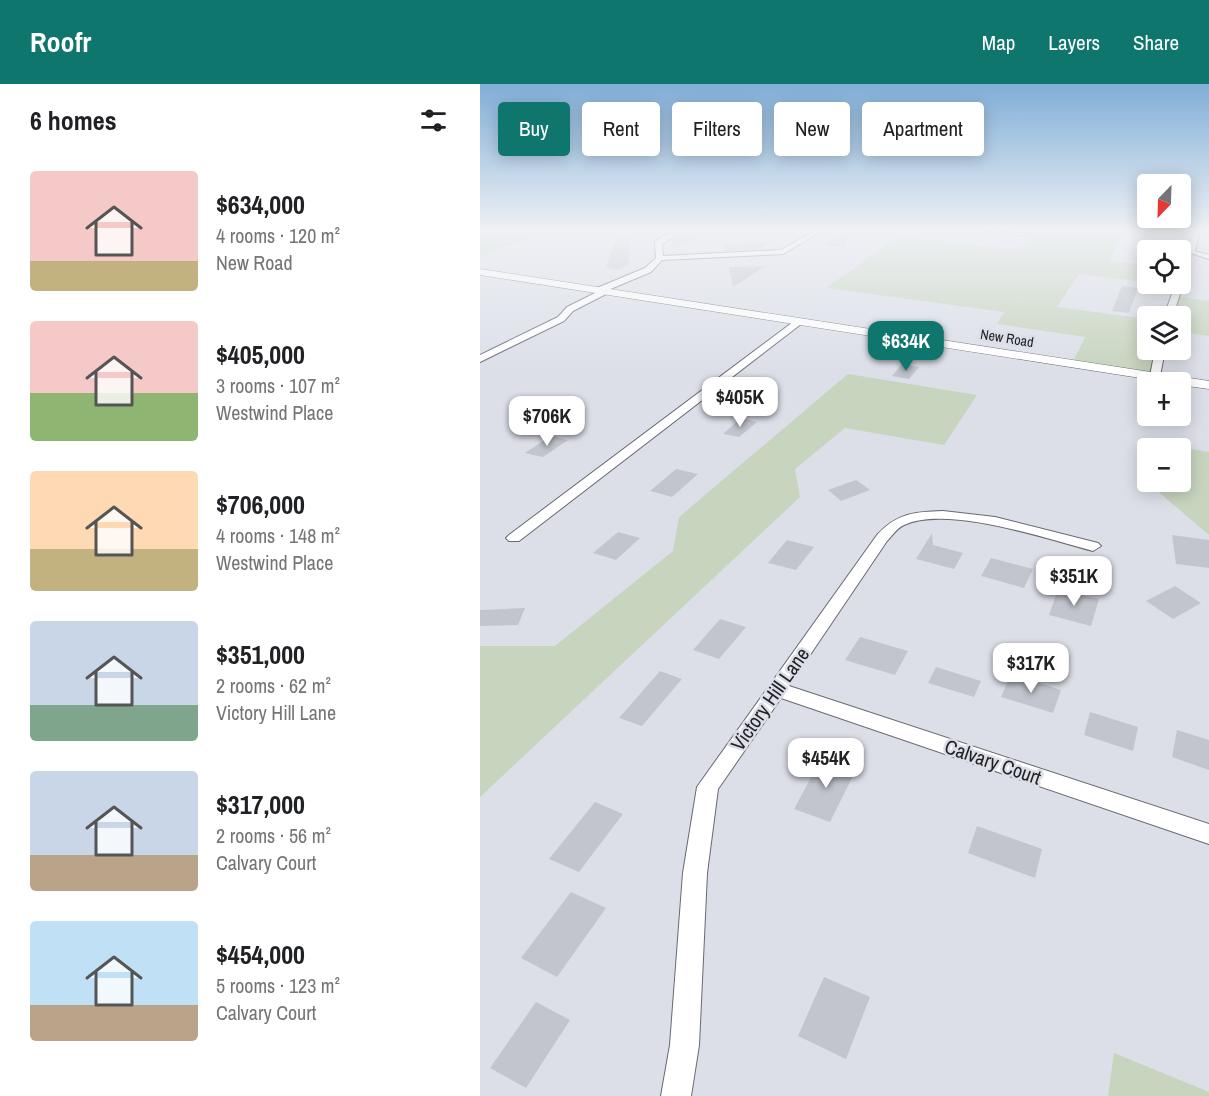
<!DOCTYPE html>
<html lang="en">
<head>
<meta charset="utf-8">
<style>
  body { margin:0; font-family:"Archivo Narrow",sans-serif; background:#f2f2f2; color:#202124; height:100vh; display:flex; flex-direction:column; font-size:22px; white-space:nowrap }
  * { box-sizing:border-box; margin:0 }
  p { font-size:20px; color:#757577 }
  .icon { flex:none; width:33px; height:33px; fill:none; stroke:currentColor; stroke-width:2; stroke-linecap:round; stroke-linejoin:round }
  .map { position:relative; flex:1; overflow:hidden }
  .drawer { display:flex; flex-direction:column; background:#fff; width:480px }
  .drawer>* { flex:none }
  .top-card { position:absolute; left:18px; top:18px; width:570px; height:54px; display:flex; gap:12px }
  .needle { width:39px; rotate:203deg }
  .controls { position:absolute; left:657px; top:90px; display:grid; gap:12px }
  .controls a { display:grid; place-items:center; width:54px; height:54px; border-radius:6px; background:#fff; box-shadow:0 3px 15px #0003; font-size:30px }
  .price { position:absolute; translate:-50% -51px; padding:0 14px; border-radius:12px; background:#fff; color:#222; font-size:20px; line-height:39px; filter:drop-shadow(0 2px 3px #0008) }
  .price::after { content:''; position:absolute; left:50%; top:36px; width:18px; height:14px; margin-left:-9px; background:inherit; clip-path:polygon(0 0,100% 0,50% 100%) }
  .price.selected { background:#0f766e; color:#fff }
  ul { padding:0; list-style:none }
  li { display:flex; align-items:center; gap:18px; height:150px; padding:0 30px }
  li span { display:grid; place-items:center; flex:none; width:168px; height:120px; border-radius:6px; color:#555 }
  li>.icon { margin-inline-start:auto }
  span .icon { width:72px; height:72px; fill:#fffc; stroke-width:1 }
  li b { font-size:26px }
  h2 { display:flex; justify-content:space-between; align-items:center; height:72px; padding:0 30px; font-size:26px }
  .tag { padding:0 21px; border-radius:6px; background:#fff; box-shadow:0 3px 15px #0003; font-size:21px; line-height:54px }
  .tag.selected { background:#0f766e; color:#fff }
  header { display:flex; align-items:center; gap:36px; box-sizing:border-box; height:84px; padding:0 30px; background:#0f766e; color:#fff }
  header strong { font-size:28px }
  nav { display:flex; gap:33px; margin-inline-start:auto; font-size:21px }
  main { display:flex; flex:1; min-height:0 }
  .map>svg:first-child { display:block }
</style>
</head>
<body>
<header>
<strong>Roofr</strong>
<nav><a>Map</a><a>Layers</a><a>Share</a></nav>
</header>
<main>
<section class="drawer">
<h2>6 homes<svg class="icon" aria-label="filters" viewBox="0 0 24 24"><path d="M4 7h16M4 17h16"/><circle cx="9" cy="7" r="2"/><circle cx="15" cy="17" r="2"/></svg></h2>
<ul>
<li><span style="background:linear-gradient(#f6c9c9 75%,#c2b280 0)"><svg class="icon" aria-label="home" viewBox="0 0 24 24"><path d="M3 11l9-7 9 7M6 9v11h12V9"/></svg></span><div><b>$634,000</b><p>4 rooms · 120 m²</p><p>New Road</p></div></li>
<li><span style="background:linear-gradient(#f6c9c9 60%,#8fb573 0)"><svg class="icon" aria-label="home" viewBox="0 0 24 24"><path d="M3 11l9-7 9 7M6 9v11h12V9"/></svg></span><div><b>$405,000</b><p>3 rooms · 107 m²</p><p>Westwind Place</p></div></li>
<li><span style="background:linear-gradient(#ffd9b3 65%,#c2b280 0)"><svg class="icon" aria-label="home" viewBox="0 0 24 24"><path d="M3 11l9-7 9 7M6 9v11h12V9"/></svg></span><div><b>$706,000</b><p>4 rooms · 148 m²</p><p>Westwind Place</p></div></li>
<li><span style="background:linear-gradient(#c9d6e8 70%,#7fa58c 0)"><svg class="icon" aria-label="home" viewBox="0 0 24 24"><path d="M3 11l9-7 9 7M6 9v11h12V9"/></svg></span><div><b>$351,000</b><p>2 rooms · 62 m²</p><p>Victory Hill Lane</p></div></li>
<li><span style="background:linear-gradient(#c9d6e8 70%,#b9a48a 0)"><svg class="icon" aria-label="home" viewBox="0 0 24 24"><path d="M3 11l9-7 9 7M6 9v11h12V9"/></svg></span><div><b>$317,000</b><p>2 rooms · 56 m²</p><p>Calvary Court</p></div></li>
<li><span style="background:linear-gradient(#bfe0f5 70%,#b9a48a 0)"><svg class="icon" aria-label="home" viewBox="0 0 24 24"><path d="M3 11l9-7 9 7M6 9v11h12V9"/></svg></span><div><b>$454,000</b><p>5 rooms · 123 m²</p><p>Calvary Court</p></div></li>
</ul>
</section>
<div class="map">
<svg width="729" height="1012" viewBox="0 0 729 1012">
  <rect width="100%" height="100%" fill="#dcdfe8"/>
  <path fill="#c7d4be" d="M0,146H135C114,154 105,145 85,147C56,149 27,163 0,173Z
    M558,146H646L629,177L667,181V198L599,190L577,223L667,235L668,266H680L675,292L592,280L605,253L517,240L524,228L346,204L418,153L539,166Z
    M695,212L729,217V252L701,248L700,232H689Z
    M368,290L497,311L464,361L365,344L315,385L320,413L0,713V562H75L193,467L199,433Z
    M669,358L729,368V451L661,393L667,365L668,398H700V364H668Z
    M634,969L729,1008V1012H628Z"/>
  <path fill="#c2c5ce" d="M206,146H237L193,165L192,156Z
    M365,146H368L365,164L342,161Z
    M149,151V180L137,186L126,184L134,160Z
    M291,158L279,165L245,167L243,160Z
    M286,182L253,203L249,183Z
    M642,202L658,204L649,229L632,227Z
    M422,280L439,283L429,295L412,292Z
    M261,334L277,338L259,353L243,350Z
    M71,352L88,356L63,373L45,369Z
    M196,385L218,390L192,413L170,407Z
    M376,396L390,406L361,417L348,406Z
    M138,448L160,454L136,476L113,469Z
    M452,449L453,461L483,469L474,485L436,475Z
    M692,451L729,456V484L696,480Z
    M307,456L334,463L316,486L288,479Z
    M511,474L553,485L544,504L501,492Z
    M695,502L721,519L693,535L666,517Z
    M578,505L619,515L611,542L569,531Z
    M45,524L38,541L0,542V526Z
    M240,535L266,543L239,575L213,566Z
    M380,553L428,567L415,591L365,576Z
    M456,583L501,597L494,613L448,599Z
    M180,587L202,595L162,642L139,634Z
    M531,590L581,606L573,629L521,613Z
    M610,628L658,643L653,667L604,651Z
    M697,646L729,656V686L692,673Z
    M342,673L377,684L350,738L314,725Z
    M115,718L143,730L99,788L69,775Z
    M497,742L562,765L555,794L488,769Z
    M91,808L126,824L77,893L41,874Z
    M344,893L390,913L366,975L318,952Z
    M56,918L90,936L46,1004L10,984Z"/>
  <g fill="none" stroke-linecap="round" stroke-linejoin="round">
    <defs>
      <path id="minor" d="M196,146H204L182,160L183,172L301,166L336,146H343L303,170L182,176L171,188L128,206V209L93,227L84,237L0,278V271L78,233L87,223L117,208V204L165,184L176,174L175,157Z
        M502,146L550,150L546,152Z
        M714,146H720L715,167L729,171V175L707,168Z
        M697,204L701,207L693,232H684L693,207Z
        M317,235L325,237L39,457H29L26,454L29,451Z
        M675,266H685L680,292L675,295L670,292Z
        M463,427L515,433L618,459L621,462L613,467C567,455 468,421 424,441C417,444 412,452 407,457L309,602L729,740V760L301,614L238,705L227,789L219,961L211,1012H181L190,961L203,789L217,703L397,451C417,429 434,428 463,427Z"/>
      <path id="tertiary" d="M0,185L729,297V305L700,301V298H686L0,191Z"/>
    </defs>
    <use href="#minor" stroke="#676a72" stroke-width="2"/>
    <use href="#tertiary" stroke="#676a72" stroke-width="1"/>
    <use href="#minor" fill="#fff" fill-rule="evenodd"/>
    <use href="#tertiary" fill="#fff" fill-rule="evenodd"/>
  </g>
  <linearGradient id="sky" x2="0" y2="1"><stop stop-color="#80aed7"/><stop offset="0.51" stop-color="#eff1f5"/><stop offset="1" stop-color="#eff1f5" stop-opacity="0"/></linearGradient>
  <rect width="729" height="287" fill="url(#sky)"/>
  <g text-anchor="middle" stroke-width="5" stroke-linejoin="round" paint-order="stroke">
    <g font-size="14" fill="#212225" stroke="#dcdfe8">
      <text transform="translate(527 254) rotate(9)" y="5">New Road</text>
    </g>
    <g font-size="20" fill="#212225" stroke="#dcdfe8">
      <text transform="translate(290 615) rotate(-55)" y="7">Victory Hill Lane</text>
      <text transform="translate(513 678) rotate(19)" y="7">Calvary Court</text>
    </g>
  </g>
</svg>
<div class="controls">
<a><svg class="needle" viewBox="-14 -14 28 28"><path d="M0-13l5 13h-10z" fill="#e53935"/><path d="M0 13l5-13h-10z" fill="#757577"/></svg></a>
<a><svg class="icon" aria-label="locate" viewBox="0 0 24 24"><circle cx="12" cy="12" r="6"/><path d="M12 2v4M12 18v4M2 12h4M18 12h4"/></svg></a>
<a><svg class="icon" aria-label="layers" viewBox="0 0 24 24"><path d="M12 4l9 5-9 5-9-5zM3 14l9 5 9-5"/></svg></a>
<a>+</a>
<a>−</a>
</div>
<b class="price selected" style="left:426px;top:288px">$634K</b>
<b class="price" style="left:260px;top:344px">$405K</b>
<b class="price" style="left:67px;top:363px">$706K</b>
<b class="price" style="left:594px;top:523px">$351K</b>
<b class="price" style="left:551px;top:610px">$317K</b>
<b class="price" style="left:346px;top:705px">$454K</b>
<div class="top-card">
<a class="tag selected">Buy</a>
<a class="tag">Rent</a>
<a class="tag">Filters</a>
<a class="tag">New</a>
<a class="tag">Apartment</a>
</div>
</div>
</main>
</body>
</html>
